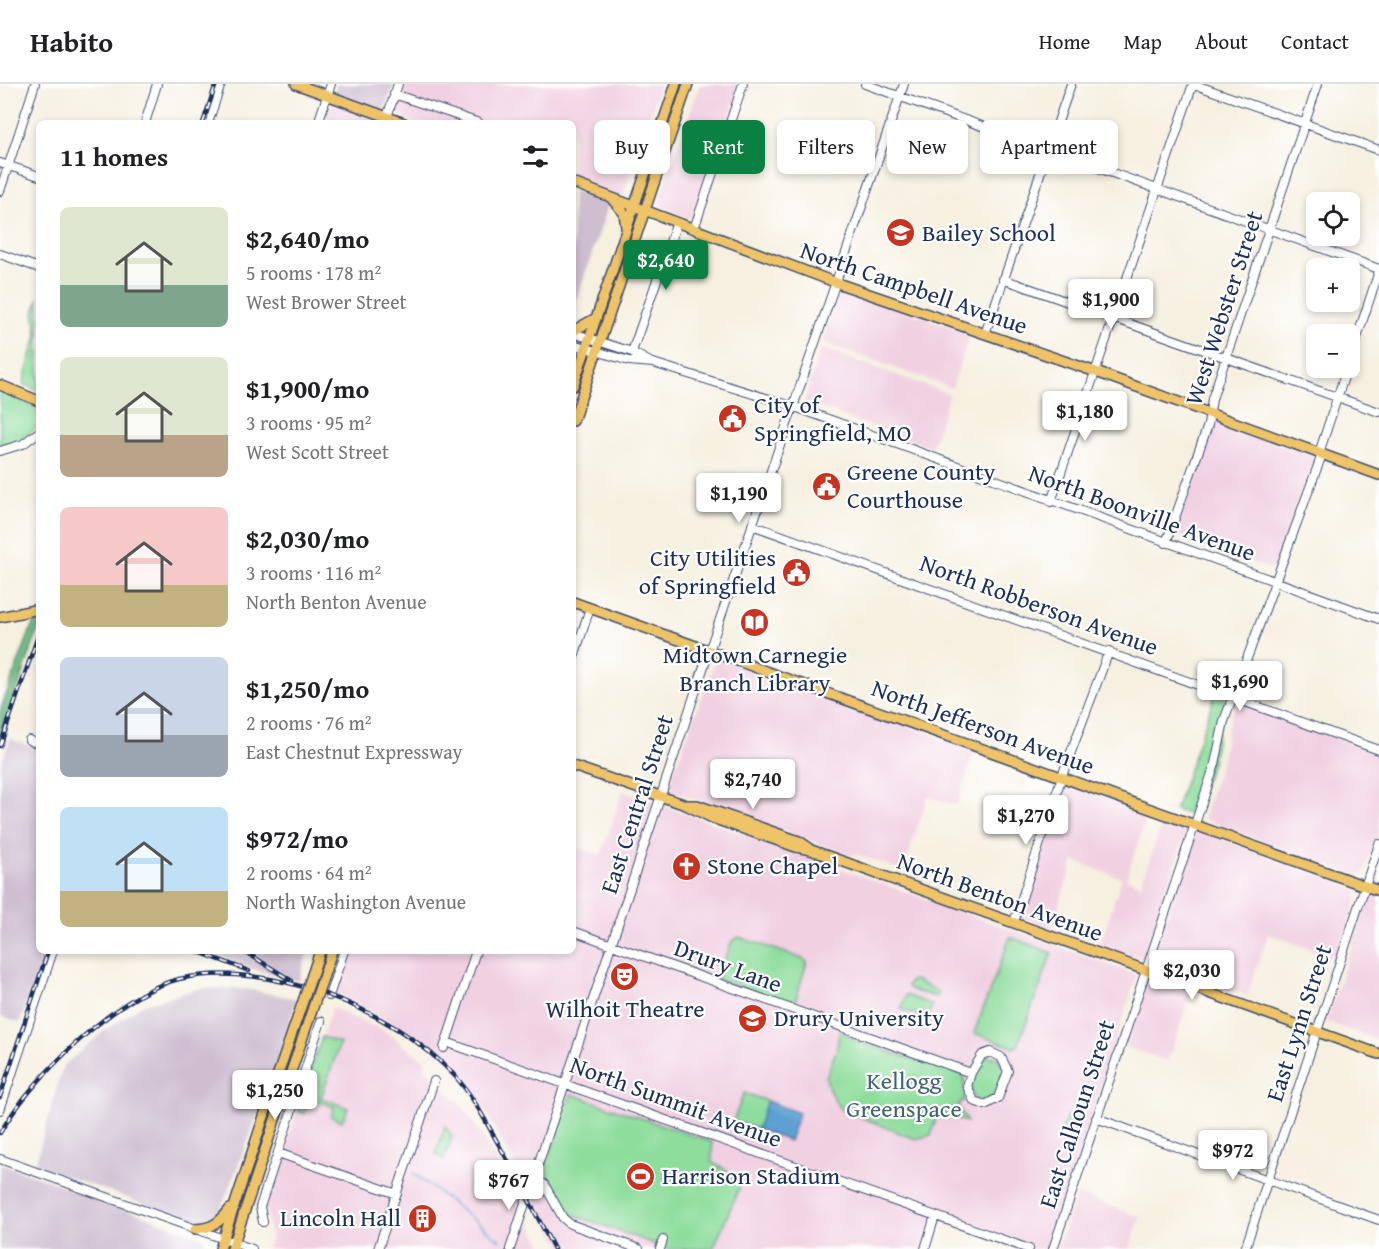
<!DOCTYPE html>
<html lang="en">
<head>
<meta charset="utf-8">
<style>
  body { margin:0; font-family:"Gentium Book Plus",serif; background:#f2f2f2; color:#202124; height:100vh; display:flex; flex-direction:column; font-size:22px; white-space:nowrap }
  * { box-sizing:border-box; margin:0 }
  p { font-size:20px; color:#757577 }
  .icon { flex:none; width:33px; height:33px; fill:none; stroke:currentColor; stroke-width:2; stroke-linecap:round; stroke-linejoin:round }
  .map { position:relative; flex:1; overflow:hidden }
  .panel { position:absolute; left:36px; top:36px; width:540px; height:834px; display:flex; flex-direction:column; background:#fff; border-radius:9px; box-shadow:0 3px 9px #0003 }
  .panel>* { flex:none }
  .hud { position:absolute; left:594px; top:36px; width:570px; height:54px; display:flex; gap:12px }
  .tools { position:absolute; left:1306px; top:108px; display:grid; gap:12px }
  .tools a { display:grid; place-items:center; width:54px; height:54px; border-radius:9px; background:#fff; box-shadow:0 3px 9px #0003; font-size:30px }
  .price { position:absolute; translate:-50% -51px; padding:0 14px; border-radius:6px; background:#fff; color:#222; font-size:20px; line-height:39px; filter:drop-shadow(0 2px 3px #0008) }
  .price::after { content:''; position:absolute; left:50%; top:36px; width:18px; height:14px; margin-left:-9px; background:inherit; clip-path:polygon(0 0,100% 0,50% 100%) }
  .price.active { background:#0b8043; color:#fff }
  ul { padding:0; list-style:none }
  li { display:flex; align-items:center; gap:18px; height:150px; padding:0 24px }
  li span { display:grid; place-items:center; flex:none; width:168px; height:120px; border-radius:9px; color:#555 }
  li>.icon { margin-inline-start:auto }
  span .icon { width:72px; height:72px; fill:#fffc; stroke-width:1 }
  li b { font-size:26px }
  h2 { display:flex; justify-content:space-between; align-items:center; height:72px; padding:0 24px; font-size:26px }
  .chip { padding:0 21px; border-radius:9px; background:#fff; box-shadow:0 3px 9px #0003; font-size:21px; line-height:54px }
  .chip.active { background:#0b8043; color:#fff }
  header { display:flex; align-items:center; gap:36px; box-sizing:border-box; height:84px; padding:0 30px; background:#fff; border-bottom:2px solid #e0e0e0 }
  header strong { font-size:28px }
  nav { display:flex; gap:33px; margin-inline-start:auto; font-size:21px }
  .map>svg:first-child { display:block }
</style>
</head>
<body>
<header>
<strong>Habito</strong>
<nav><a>Home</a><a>Map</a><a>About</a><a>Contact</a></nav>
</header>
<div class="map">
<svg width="1379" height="1165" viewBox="0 0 1379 1165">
  <rect width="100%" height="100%" fill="#fff"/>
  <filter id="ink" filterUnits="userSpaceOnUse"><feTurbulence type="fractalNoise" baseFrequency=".0167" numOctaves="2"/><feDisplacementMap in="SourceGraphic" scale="12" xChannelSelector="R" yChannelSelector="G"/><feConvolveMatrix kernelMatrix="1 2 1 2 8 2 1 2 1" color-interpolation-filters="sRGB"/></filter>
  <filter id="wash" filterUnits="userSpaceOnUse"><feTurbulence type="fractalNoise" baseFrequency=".008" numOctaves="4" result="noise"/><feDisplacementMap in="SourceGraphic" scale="24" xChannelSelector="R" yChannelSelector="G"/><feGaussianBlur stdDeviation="1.35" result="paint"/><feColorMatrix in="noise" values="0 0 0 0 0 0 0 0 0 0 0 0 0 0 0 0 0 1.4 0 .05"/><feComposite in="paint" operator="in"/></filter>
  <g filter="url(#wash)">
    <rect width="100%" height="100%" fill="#f6f0e0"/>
    <path fill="#f1d0e2" d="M402,0H660L622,114L573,96V39H417L394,29Z
      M700,0H741L694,137L662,123L659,117Z
      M330,20H334L387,39H325Z
      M844,205L970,249L952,304L822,258L839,208Z
      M821,264L949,310L932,364L804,318Z
      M1215,336L1314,373L1278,484L1274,486L1175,451Z
      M573,523L584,530L573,564Z
      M716,574L975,666L957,721L928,712L903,787L854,769L853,772L672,707L670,699Z
      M1239,619L1379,670V748L1363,791H1354L1203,735L1222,674L1228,643L1234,623Z
      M1066,700L1148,728L1126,795L1141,800L1164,733L1187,745L1143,875L1100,861L1122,794L1074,777L1051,844L1026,834L1022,830Z
      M623,707L1137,891L1048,1165H1019L932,1134L921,1165H563L483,1023L448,977L429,960L336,908L350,867H573V762L601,771Z
      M1199,747L1357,805V815L1337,874L1268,850L1247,912L1154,879L1153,873L1195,752Z
      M1379,782V956L1326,938Z
      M1150,895L1191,909L1168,977L1125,963L1146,898Z
      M332,923L386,948L427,978L424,983L466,1026L514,1105L544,1165H267L271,1154L265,1122Z
      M1076,1110L1140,1133L1130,1165H1057Z"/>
    <path fill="#cebed0" d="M336,0H394L384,27L337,10L334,8Z
      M573,106L609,119L573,226Z
      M10,655L39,665V867H45L20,939L0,932V683Z
      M211,867H308L299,897L243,882Z
      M201,904L248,905L297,915L266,1011L218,1132L208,1139H197L35,1081L63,982L104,947L142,921Z
      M0,1079L205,1154L201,1165H0Z"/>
    <path fill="#8edd9c" stroke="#54867d" stroke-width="1.5" d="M39,214V307L23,300L37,251L34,228Z
      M0,308L35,323C53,344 16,358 0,361Z
      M1215,611L1225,614L1227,619L1218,646L1212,678L1193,731L1175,726Z
      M739,853L803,875L807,878L794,921L717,895L732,857Z
      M1010,853L1052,869L1018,961L1014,964L974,949Z
      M914,896L939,908L937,913L911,906L907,902L910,897Z
      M906,911L932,921L927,935L901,925Z
      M843,947L852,956L964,991V1016L958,1022L967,1038L938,1029L931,1051L915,1055L840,1025L829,1006L826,993L837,964L839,948Z
      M322,953L340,959L321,1014L348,1024L342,1037L331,1033L334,1023L310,1014L304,1030L299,1027L297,1023Z
      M988,972L998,974L1004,987L994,1012L983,1018L974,1013C968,1001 975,979 988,972Z
      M744,1009L767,1017L757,1045L733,1037Z
      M571,1010L712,1058V1077L742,1097L713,1165H668L568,1129L544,1087Z
      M1067,1032L1079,1036L1071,1056L1060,1052Z
      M445,1042L452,1052L444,1075L436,1070Z"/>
    <path fill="#72bc84" stroke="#467671" stroke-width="1.5" d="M34,537H39V543L0,657V627Z"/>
    <path fill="#5ca1d1" stroke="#3c6898" stroke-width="1.5" d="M767,1017L799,1029L789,1057L757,1045Z"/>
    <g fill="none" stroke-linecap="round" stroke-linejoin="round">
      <path stroke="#5ca1d1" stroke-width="2" d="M413,1089L500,1156
        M519,1164L520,1165"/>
    </g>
  </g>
  <g filter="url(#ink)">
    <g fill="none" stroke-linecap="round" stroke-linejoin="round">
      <defs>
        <path id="minor" d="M865,0L1379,185
          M1193,0L1379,66
          M394,10L479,39
          M387,33L398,0
          M145,39L157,0
          M208,39L221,0
          M318,39L331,0
          M0,79L39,92
          M0,107L35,0
          M694,145L743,0
          M0,170L39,184
          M1003,195L1379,328
          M573,249L632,268L650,278
          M985,250L1071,0
          M573,260L629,277L653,279L795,323L1379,535
          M632,268L677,138
          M1350,275L1379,187
          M0,367L23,360L39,348
          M1051,418L1193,0
          M752,441L1379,666
          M1166,459L1208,341L1212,315L1318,0
          M573,576L590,524
          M29,656L39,660
          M1014,838L1062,692L1109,567
          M573,847L971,989L967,1002L974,1017L985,1021L998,1014L1008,987L1001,973L990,968L982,971L971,989
          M329,912L344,867
          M446,958L1029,1165
          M444,964L476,867
          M0,1026L53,867
          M1096,1034L1379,1136
          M278,1069L397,1110
          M0,1075L252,1165
          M531,1096L544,1100L563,1134L570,1140L639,1165
          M263,1138L260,1123L321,937
          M378,1165L434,997
          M510,1165L707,573L904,0
          M660,1165L663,1156
          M925,1165L935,1132
          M1053,1165L1215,680L1224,637L1320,376L1321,363L1347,284
          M1245,1165L1379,760"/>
        <path id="major" d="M296,0L404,39
          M573,99L837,199L1096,288L1379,391
          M612,115L624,129L626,144
          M573,247L596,234
          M0,301L39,317
          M573,302L676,0
          M573,337L688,0
          M573,518L1379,807
          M0,533L39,525
          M573,682L686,721L712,734L796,763L811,766L1379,970
          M686,721H697L799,757L808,763
          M312,891L320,867
          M323,894L332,867
          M195,1145C213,1144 219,1139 230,1125
          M220,1165L279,987
          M232,1165L290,991"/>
      </defs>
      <use href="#minor" stroke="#3c4c72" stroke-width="10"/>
      <use href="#major" stroke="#3c4c72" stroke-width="12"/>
      <use href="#minor" stroke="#fff" stroke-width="8"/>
      <use href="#major" stroke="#efc469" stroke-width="9"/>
      <defs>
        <path id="rail" d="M203,39L216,0
          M0,662L39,549
          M196,867L249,887
          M244,867L292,897
          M0,1013L48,867
          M0,1049C30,996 118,909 179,895C269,875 393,925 455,992C473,1012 486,1038 499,1061C518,1095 536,1130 554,1165"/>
      </defs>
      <use href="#rail" stroke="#1b2f5e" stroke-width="4.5"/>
      <use href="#rail" stroke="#fff" stroke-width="2" stroke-dasharray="7" stroke-linecap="butt"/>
      <defs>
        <path id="major-bridge" d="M279,987L312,891
          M290,991L323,894"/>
      </defs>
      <use href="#major-bridge" stroke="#3c4c72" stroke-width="12" stroke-linecap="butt"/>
      <use href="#major-bridge" stroke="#efc469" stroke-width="9"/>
    </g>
  </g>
  <defs>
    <symbol id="school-disc" viewBox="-11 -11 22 22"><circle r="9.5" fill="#c8321e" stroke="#fff"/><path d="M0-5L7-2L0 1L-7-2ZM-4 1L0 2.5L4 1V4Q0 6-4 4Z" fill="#fff"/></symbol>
    <symbol id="civic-disc" viewBox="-11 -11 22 22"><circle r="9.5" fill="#c8321e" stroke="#fff"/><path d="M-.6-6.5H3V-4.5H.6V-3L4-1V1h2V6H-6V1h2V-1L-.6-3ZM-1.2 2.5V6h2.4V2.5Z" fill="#fff"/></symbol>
    <symbol id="library-disc" viewBox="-11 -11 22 22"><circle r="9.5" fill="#c8321e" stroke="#fff"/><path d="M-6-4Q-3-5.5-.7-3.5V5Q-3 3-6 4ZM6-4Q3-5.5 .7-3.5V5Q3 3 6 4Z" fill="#fff"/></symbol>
    <symbol id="church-disc" viewBox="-11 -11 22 22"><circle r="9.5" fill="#c8321e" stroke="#fff"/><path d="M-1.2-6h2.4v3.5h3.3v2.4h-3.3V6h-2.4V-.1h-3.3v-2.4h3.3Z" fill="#fff"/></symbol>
    <symbol id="theatre-disc" viewBox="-11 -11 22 22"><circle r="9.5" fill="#c8321e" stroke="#fff"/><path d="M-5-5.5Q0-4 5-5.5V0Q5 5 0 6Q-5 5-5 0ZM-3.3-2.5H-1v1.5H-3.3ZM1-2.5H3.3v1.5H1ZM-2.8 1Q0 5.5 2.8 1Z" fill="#fff"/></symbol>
    <symbol id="university-disc" viewBox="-11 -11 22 22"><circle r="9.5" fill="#c8321e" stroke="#fff"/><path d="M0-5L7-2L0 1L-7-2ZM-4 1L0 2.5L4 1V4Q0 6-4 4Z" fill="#fff"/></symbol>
    <symbol id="stadium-disc" viewBox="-11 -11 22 22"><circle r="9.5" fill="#c8321e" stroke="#fff"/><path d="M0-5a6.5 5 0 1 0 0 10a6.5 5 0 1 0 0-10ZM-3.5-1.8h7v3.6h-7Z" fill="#fff"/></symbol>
    <symbol id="building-disc" viewBox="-11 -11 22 22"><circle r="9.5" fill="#c8321e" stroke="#fff"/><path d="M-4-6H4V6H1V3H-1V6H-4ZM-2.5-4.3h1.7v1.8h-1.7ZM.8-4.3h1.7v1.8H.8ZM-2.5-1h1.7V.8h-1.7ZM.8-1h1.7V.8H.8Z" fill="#fff"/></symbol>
  </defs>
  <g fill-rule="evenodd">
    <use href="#school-disc" x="884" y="132" width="33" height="33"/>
    <use href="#civic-disc" x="716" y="318" width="33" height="33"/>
    <use href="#civic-disc" x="810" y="386" width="33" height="33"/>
    <use href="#civic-disc" x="780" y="472" width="33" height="33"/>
    <use href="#library-disc" x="738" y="522" width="33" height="33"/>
    <use href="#church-disc" x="670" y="766" width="33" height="33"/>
    <use href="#theatre-disc" x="608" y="876" width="33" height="33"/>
    <use href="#university-disc" x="736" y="918" width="33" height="33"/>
    <use href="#stadium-disc" x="624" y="1076" width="33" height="33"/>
    <use href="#building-disc" x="406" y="1118" width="33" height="33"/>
  </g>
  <g text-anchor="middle" stroke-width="4.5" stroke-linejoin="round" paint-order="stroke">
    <g font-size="24" fill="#1b2f5e" stroke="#fff" text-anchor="start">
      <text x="922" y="157">Bailey School</text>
      <text x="754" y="329">City of<tspan x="754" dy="28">Springfield, MO</tspan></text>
      <text x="847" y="396">Greene County<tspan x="847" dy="28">Courthouse</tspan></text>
      <text x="776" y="482" text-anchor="end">City Utilities<tspan x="776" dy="28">of Springfield</tspan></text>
      <text x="755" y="579" text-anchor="middle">Midtown Carnegie<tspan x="755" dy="28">Branch Library</tspan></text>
      <text x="707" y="790">Stone Chapel</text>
      <text x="625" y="933" text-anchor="middle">Wilhoit Theatre</text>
      <text x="774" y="942">Drury University</text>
      <text x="662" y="1100">Harrison Stadium</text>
      <text x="401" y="1142" text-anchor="end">Lincoln Hall</text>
    </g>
    <g font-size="24" fill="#1b2f5e" stroke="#fff">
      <text transform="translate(914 204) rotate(19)" y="8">North Campbell Avenue</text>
      <text transform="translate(1224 224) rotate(-72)" y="8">West Webster Street</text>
      <text transform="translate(1142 429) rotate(20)" y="8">North Boonville Avenue</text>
      <text transform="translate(1039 521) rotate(20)" y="8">North Robberson Avenue</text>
      <text transform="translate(983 643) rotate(20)" y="8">North Jefferson Avenue</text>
      <text transform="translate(637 720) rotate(-72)" y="8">East Central Street</text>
      <text transform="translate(1000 813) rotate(20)" y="8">North Benton Avenue</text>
      <text transform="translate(728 882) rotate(20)" y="8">Drury Lane</text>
      <text transform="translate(1299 939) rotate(-72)" y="8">East Lynn Street</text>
      <text transform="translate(676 1018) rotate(20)" y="8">North Summit Avenue</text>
      <text transform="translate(1077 1030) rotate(-72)" y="8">East Calhoun Street</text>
    </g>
    <g font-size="24" fill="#3e6371" stroke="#fff">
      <text x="904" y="1005">Kellogg<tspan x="904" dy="28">Greenspace</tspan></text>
    </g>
  </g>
</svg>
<div class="tools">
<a><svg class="icon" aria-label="locate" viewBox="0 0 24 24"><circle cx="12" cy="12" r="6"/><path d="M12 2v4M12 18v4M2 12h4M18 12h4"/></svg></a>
<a>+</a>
<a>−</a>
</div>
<b class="price active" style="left:666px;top:207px">$2,640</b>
<b class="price" style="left:1111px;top:246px">$1,900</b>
<b class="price" style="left:1085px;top:358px">$1,180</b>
<b class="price" style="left:739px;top:440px">$1,190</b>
<b class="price" style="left:1240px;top:628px">$1,690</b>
<b class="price" style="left:753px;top:726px">$2,740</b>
<b class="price" style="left:1026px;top:762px">$1,270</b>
<b class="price" style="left:1192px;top:917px">$2,030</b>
<b class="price" style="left:275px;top:1037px">$1,250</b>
<b class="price" style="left:1233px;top:1097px">$972</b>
<b class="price" style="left:509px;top:1127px">$767</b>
<div class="hud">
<a class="chip">Buy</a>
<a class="chip active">Rent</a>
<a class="chip">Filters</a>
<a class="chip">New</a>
<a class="chip">Apartment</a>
</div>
<section class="panel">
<h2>11 homes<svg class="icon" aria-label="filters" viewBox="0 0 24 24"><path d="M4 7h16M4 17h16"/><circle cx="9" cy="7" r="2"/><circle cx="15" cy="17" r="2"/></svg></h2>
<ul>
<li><span style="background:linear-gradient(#dfe7d0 65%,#7fa58c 0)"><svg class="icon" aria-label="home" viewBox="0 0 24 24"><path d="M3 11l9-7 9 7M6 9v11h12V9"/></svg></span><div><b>$2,640/mo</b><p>5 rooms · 178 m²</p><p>West Brower Street</p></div></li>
<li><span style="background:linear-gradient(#dfe7d0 65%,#b9a48a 0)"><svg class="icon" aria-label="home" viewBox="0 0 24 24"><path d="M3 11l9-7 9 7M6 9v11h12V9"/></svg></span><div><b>$1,900/mo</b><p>3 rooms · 95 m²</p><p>West Scott Street</p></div></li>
<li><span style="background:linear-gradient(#f6c9c9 65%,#c2b280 0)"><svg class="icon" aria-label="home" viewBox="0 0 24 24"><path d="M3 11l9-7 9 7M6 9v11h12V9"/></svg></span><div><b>$2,030/mo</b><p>3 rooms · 116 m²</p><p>North Benton Avenue</p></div></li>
<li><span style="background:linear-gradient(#c9d6e8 65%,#9aa5b1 0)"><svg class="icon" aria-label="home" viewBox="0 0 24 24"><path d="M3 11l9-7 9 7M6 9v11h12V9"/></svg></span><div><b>$1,250/mo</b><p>2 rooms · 76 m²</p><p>East Chestnut Expressway</p></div></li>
<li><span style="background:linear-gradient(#bfe0f5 70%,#c2b280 0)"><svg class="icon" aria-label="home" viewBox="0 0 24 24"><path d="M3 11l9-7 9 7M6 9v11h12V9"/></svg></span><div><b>$972/mo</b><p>2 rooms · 64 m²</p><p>North Washington Avenue</p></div></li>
</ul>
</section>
</div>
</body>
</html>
